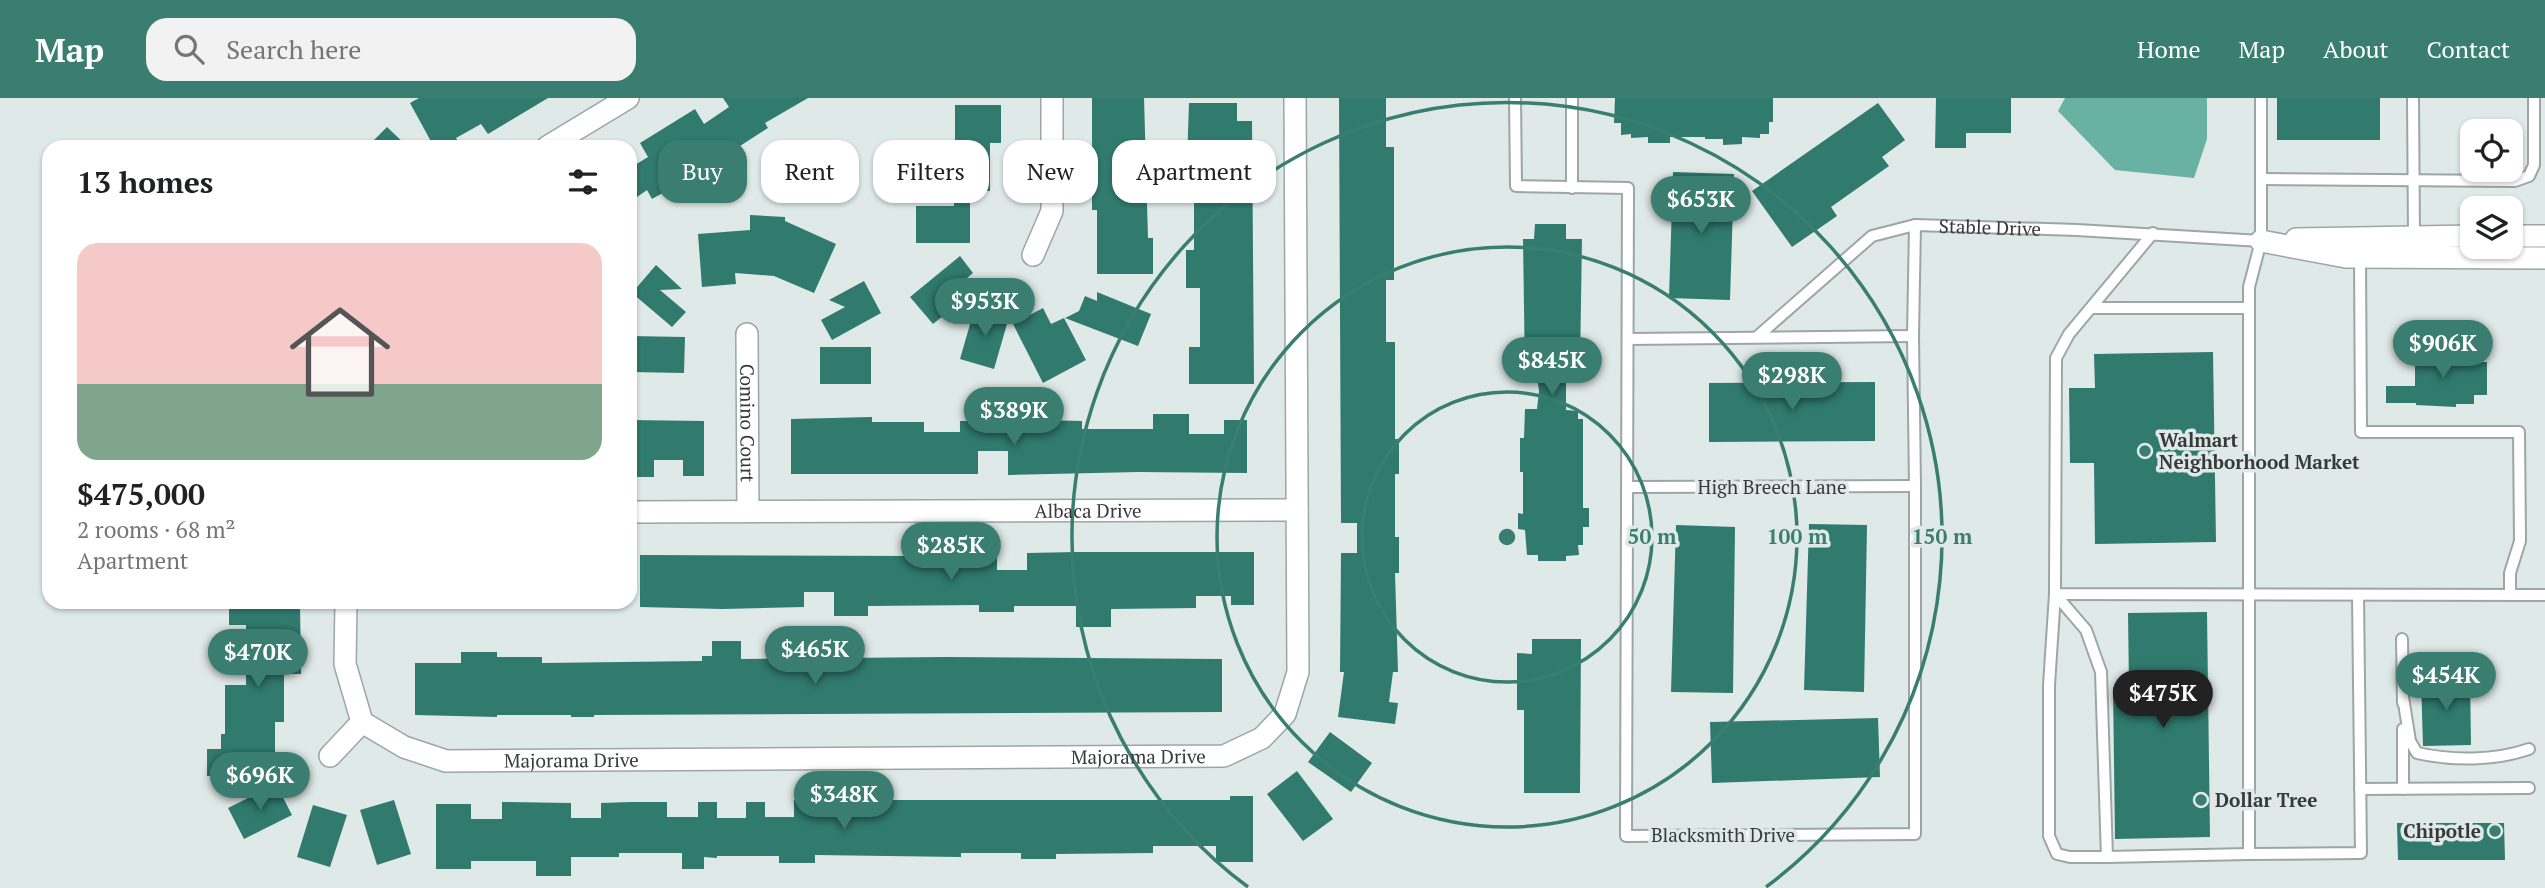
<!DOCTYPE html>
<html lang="en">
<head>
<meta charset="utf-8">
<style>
  body { margin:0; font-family:"PT Serif",serif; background:#f2f2f2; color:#202124; height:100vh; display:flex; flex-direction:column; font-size:26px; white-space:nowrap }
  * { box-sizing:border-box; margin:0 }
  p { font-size:23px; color:#757577 }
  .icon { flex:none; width:38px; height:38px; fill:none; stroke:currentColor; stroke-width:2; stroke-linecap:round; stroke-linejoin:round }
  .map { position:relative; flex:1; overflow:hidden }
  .sheet { position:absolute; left:42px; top:42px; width:595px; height:469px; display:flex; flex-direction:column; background:#fff; border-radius:21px; box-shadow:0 2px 5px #0004 }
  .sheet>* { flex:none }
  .top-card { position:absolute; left:658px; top:42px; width:665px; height:63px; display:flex; gap:14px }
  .tools { position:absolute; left:2460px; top:21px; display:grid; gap:14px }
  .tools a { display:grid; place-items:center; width:63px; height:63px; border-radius:14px; background:#fff; box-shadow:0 2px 5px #0004; font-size:35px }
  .price { position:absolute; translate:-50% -60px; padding:0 16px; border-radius:24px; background:#3a7e72; color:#fff; font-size:23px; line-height:46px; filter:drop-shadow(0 2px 4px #0008) }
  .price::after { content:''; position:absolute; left:50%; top:42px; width:21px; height:16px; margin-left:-10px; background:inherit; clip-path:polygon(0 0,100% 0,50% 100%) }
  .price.on { background:#222; color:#fff }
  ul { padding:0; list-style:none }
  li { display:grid; align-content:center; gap:14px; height:371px; padding:0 35px }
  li+li { border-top:2px solid #e0e0e0 }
  li span { display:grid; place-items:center; height:217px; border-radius:21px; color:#555 }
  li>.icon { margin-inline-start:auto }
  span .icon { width:126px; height:126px; fill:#fffc; stroke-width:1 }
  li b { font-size:30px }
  h2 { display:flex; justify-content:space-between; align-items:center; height:84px; padding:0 35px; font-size:30px }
  .chip { padding:0 24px; border-radius:21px; background:#fff; box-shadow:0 2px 5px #0004; font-size:24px; line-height:63px }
  .chip.on { background:#3a7e72; color:#fff }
  header { display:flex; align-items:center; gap:42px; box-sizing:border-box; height:98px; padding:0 35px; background:#3a7e72; color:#fff }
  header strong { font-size:33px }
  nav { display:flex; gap:38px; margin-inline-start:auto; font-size:24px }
  .search { width:490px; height:63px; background:#f2f2f2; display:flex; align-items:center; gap:18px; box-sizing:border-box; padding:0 24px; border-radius:21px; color:#757577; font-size:26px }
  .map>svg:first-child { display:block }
</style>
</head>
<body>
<header>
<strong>Map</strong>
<div class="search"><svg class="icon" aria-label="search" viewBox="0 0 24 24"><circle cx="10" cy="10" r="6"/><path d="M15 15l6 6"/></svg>Search here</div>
<nav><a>Home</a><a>Map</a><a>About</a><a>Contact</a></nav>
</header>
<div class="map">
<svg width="2545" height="790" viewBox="0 0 2545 790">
  <rect width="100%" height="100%" fill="#dfe9e7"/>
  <path fill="#69b1a3" d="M2065,0H2207V41L2194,80L2115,72L2058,13Z"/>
  <path fill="#307a6e" d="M419,0H548L488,36L481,26L456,40L461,49H434L410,5Z
    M723,0H808L765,25L768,30L695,77L652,101L647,92L630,104V70L648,59L640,45L695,11L704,26L729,9Z
    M1092,0H1144L1148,140H1153V176H1097V112H1092Z
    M1339,0H1386V49H1394V182H1386V244H1395V341H1399V376H1395V439H1399V475H1395L1398,574H1393L1389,604L1398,605L1395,626L1338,619L1344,574H1340L1341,455H1357V425H1341Z
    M1615,0H1773V24H1769V36H1760V40L1742,39V46L1723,47V41H1705V39H1670V45H1648V39L1631,40V36L1621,37V25H1614Z
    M1936,0H2011V35H1966V50H1935Z
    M2277,0H2380V42H2277Z
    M1189,5H1237V23H1252L1254,286H1189V249H1200V190H1186V152H1194V93H1186Z
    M1878,5L1905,42L1882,59L1889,68L1831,109L1837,118L1792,149L1752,93Z
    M955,7H1001V45H990V93H970V145H916V108H954V79H938V57H955Z
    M387,29L408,49H367Z
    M1673,74L1734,76L1730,202L1669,200Z
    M750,117L785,119V123L836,146L814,195L774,178L735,175L736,186L702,189L698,136L750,132Z
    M1535,126H1566V141H1582L1580,266H1575V277L1566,276V312L1578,313V321H1583V410H1589V429H1583V447H1578L1579,457L1566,458V463H1538V457H1527L1525,432L1518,431V415L1523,416V374H1520V340H1524L1525,311H1537L1539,293L1537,278H1525L1523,141H1534Z
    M960,158L973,175L960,186L969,197L933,226L910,199Z
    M656,167L682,191L660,192L686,214L672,229L632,195Z
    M864,183L881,215L832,242L821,222L845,209L829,202Z
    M1097,194L1151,216L1138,248L1065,220L1079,213L1085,198L1097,203Z
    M975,209L1009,219L994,271L960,261Z
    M1043,210L1051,226L1064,220L1086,262L1043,285L1013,226Z
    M630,238L685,239L684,275L630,274Z
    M820,249H871V286H820Z
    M2419,252H2474V264H2487V297H2474V306H2456V309L2416,307V305H2386V288H2415V267H2419Z
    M2213,254L2216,444L2095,446L2094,365H2070L2069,290H2095L2094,256Z
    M1875,284V343L1709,344V285Z
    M1153,316H1189V336H1224V322H1247V375L1138,374L1008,377V353H978V376H791V321L872,319V324H924V334H960V323H994V321L1082,323V331H1153Z
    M630,322L704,323V378H683V362H654V379H631Z
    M1809,426L1867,427L1864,594L1804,592Z
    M1676,427L1735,429L1733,595L1671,594Z
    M1076,454H1254V507H1231V498H1196V510L1111,511V529H1076V508H1014V514H979V507L868,508V518H834V494H804V509L722,511L640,509V457L917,458L997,455V472H1027V455Z
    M245,504H300L301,576H284V624H275V678H207V651H221V636H225V587H246V527H229V508H245Z
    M2207,514L2210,739L2115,741L2113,589H2129L2128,515Z
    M1532,541H1581L1580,695H1524V612H1517V555L1532,556Z
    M712,543H741V561L945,559L1222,561V614L594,617V619H571V617H497V619L415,617V565H461V554H497V559H542V565L702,563V558H712Z
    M2470,580L2471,647L2423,648L2421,581Z
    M1878,620L1880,679L1712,685L1710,624Z
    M1330,634L1372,665L1351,694L1308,664Z
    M1297,673L1333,721L1303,743L1267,696Z
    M276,686L292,717L244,741L228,710Z
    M1230,698H1253V764H1216V748H1153V755L1056,756V761H1021V755H961V759L815,757V765H779V758H717V760L704,759V771H682V755H619V759H571V778H536V763H471V771H436V706H471V721H502V704L571,705V720H601V705L631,704H667V719H698V704H717V720H746V704H765V719H794V702H1230Z
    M394,702L411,756L377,767L360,712Z
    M313,707L347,717L330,769L297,759Z
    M2397,725H2504L2505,762H2398Z"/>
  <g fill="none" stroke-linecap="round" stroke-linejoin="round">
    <defs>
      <g id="service">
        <path d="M1515,0L1516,88L1628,90L1626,738L1915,736V388L1913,238L1915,127"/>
        <path d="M2261,0V143L2249,189V756L2361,755L2358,497"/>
        <path d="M2413,0L2414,139"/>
        <path d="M2261,81L2515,83L2529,78L2534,67V0"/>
        <path d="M1572,90V0"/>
        <path d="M2153,135L2069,236L2056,260L2055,496L2545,497"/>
        <path d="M2360,159L2361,334H2519L2520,443L2510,475V497"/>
        <path d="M2092,210H2249"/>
        <path id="s1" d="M1758,238L1872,138L1915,127L2077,132L2261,143"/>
        <path d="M1628,241L1913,238"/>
        <path d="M1628,389L1915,388"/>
        <path d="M2055,496L2086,532L2101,574L2107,759H2070L2057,756L2049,738V587Z"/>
        <path d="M2402,541L2403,605"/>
        <path d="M2403,599L2410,643L2417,655C2453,663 2494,663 2529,651"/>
        <path d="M2403,631V691"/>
        <path d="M2360,691L2529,690"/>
        <path d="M2107,759L2249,756"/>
      </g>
      <g id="minor">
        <path d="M547,49L628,0"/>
        <path d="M2511,138H2545"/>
        <path d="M2296,141L2473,138"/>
        <path d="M2261,143L2346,159L2545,160"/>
        <path d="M1033,157L1052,113V0"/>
        <path id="s2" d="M747,236L748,413"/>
        <path id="s3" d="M630,414L1297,412"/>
        <path id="s4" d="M346,504L345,566L362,624L404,649L446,663L1224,658L1262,640L1285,616L1298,574L1295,0"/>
        <path d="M330,658L362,624"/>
      </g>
    </defs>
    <use href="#service" stroke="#9da6a4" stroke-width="14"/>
    <use href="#minor" stroke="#9da6a4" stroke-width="24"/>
    <use href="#service" stroke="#fff" stroke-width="10"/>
    <use href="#minor" stroke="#fff" stroke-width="21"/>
  </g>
  <g fill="none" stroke="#3a7e72" stroke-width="3.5">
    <circle cx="1507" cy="439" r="145"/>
    <circle cx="1507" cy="439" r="290"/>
    <path d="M1248 789A435 435 0 1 1 1766 789"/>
  </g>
  <g fill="#3a7e72" stroke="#dfe9e7" stroke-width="2.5">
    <circle cx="2145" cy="353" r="7"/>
    <circle cx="2201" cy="702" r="7"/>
    <circle cx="2495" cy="733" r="7"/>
  </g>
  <g text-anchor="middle" stroke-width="7" stroke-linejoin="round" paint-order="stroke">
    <g font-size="19" fill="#363a39" stroke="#dfe9e7">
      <text dy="7" stroke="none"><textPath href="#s1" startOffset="271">Stable Drive</textPath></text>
      <text dy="7" stroke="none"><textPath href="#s2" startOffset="89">Comino Court</textPath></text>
      <text x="1772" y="396">High Breech Lane</text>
      <text dy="7" stroke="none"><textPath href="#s3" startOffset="458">Albaca Drive</textPath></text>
      <text dy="7" stroke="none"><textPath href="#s4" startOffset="908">Majorama Drive</textPath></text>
      <text dy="7" stroke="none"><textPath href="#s4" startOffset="341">Majorama Drive</textPath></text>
      <text x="1723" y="744">Blacksmith Drive</text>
    </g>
    <g font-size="19" font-weight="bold" fill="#363a39" stroke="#dfe9e7" text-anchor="start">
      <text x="2159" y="349">Walmart<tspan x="2159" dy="22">Neighborhood Market</tspan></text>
      <text x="2215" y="709">Dollar Tree</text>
      <text x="2481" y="740" text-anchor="end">Chipotle</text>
    </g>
  </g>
  <circle cx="1507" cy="439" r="10" fill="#3a7e72" stroke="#dfe9e7" stroke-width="3.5"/>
  <g font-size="21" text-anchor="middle" font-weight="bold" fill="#3a7e72" stroke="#dfe9e7" stroke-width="7" stroke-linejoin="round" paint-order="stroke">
    <text x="1652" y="446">50 m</text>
    <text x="1797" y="446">100 m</text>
    <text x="1942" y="446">150 m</text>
  </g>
</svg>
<div class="tools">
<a><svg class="icon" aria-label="locate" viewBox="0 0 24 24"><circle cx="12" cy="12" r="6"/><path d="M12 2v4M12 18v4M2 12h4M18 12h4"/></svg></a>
<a><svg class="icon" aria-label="layers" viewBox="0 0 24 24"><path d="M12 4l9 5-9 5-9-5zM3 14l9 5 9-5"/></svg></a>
</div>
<b class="price" style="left:1701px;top:138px">$653K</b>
<b class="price" style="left:985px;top:240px">$953K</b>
<b class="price" style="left:2443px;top:282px">$906K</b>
<b class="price" style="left:1552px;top:299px">$845K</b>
<b class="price" style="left:1792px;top:314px">$298K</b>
<b class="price" style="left:1014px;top:349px">$389K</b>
<b class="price" style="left:951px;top:484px">$285K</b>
<b class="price" style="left:815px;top:588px">$465K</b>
<b class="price" style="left:258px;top:591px">$470K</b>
<b class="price" style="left:2446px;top:614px">$454K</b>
<b class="price on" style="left:2163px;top:632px">$475K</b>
<b class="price" style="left:260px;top:714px">$696K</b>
<b class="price" style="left:844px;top:733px">$348K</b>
<div class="top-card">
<a class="chip on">Buy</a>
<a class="chip">Rent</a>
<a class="chip">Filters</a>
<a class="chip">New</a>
<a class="chip">Apartment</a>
</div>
<section class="sheet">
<h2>13 homes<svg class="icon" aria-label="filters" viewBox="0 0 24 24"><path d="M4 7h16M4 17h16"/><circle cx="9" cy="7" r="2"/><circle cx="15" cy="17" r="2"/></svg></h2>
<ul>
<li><span style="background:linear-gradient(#f6c9c9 65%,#7fa58c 0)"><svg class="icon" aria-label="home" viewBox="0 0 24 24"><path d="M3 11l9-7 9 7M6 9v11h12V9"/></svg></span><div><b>$475,000</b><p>2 rooms · 68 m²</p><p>Apartment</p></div></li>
</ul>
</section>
</div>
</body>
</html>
